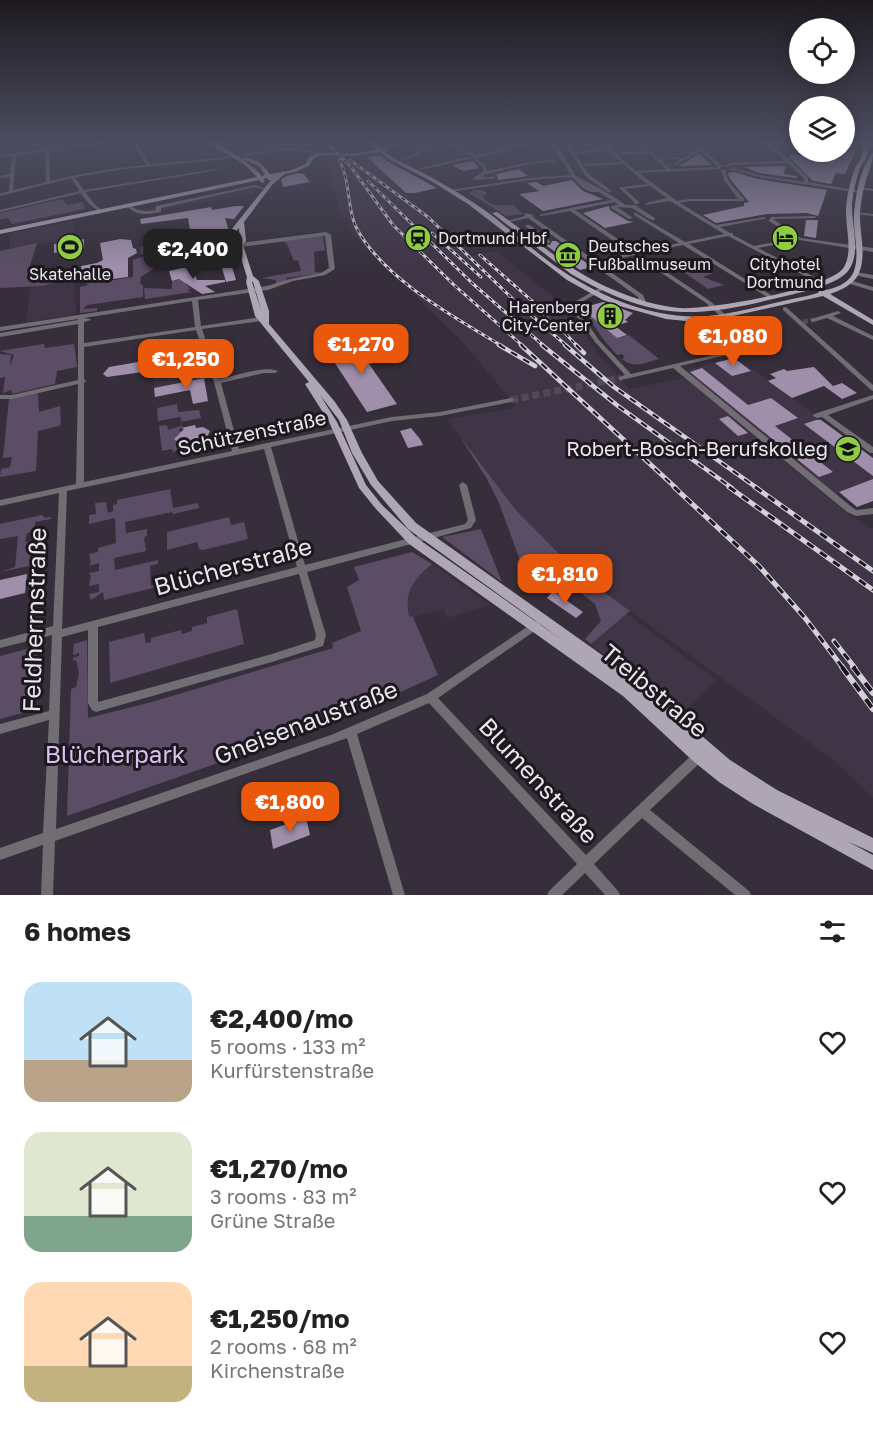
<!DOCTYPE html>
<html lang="en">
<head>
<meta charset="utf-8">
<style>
  body { margin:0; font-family:"Golos Text",sans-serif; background:#f6f6f6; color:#222; height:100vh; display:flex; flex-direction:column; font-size:22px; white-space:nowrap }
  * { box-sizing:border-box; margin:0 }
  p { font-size:20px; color:#767676 }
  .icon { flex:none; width:33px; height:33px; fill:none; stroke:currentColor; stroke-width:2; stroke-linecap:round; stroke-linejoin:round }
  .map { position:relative; height:895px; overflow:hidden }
  .panel { display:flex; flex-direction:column; background:#fff; flex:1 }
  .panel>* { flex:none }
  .controls { position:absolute; left:789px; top:18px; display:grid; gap:12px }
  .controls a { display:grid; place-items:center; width:66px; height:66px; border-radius:50%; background:#fff; box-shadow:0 3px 15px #0003; font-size:30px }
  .price { position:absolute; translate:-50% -51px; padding:0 14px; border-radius:12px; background:#ea580c; color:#fff; font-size:20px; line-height:39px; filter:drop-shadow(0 2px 3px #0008) }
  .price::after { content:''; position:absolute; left:50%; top:36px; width:18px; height:14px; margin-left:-9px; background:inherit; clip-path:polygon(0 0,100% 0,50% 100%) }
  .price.selected { background:#222; color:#fff }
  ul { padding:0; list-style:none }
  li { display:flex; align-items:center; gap:18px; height:150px; padding:0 24px }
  li span { display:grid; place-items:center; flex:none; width:168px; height:120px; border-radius:18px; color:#555 }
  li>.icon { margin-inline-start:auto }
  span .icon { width:72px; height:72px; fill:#fffc; stroke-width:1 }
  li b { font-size:26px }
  h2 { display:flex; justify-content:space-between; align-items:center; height:72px; padding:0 24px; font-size:26px }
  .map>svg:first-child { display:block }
</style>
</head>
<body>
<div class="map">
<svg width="873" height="895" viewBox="0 0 873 895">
  <rect width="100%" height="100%" fill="#362f3b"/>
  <path fill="#403547" d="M364,155L472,256L496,251L565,306L595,350L629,389L685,378L845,512L869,528H873V798L835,761L578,573L515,509L447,419L513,408L515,405L462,341L365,247L353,232L347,218H341L327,156Z
    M256,185L258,187L253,194L140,213L137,210Z
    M73,221L74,229L71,239L10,249L9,234Z
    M187,227L190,244L164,247L166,237L159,238V231Z
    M74,277L76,314L26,322L30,287L43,286Z
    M715,363L732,376L750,371L746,367L748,366L873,458V501L857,507L839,492L835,494L683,370Z
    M204,364L207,377L154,388L152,374Z
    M432,564L490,605L447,618L443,609L410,618L407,602L409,589L414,580Z
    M627,614L716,680L680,715L591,644Z"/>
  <path fill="#5b4d65" d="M474,190H482L487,193L483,197C489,207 502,206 513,205L524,214L506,216L469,193Z
    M62,199L68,205L83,202L85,209L12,224L8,218L0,219V213Z
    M319,237H323L325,250L314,252L315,272L324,273L286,278L287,280L276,284V280L261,278L301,271L298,260L294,261L287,244L283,241Z
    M37,243L28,272L71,268L74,270V277L43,286L0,288V251Z
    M143,246L154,249L149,255L172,251L174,255L141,277L140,284L143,285V297L87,305L83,309L97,308V311L80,313V287L88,285L86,283L108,280L107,281L133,277V260L147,255L141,254L140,248Z
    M693,266L697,271L706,269L713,273L703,277L724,285L708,289L679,269Z
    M187,278L185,283L191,289L186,290L192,292L145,299L144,288L172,289V281Z
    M592,317L617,338L629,335L659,359C644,363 634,369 622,359L625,357L622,354L617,355L603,339L589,318Z
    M44,344L45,348L74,344L77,367L57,371L55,384L12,394L11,390L3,393L5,377L0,378V380V354L11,355L10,366L14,355L0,351Z
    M38,393L39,412L60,406L61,424L59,426L38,431L36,471L0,477L1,469L10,467L12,457L3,458L9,399Z
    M177,404L178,412L199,410L201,418L180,422L182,420L180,417L158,421L157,408Z
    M167,425L168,430L183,425L179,430L182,433L176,436L183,441V451L178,449L173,453L172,449L162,451L159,426Z
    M459,435L515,509L578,573L630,611L591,644L585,639L601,621L595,604L566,581L552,580L531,590L499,503L487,479Z
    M170,489L173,508L198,503L199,508L173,514L172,512L125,522L126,533L147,529V536L144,537L146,551L114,558L115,570L158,560V564L150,566L151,586L157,585V587L104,600L103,592L91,600L89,594L99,592V584L89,586L91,576L89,573L99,571V563L89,566L91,562L89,554L98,552V548L116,543L115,518L89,524V515L96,514L95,503L106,502L108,513L113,511V505L117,504V500Z
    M42,515L45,518L51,517V519L35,522L34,532L27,533L25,542L31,541L30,564L48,560V562L0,572L15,567L18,536L0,539V524Z
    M229,517L231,525L244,522L248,539L203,550L199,549L197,542L167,550V532Z
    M481,529L502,582L442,537Z
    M412,552L432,564C414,579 404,591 409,616L413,617L438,675L332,723L67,816L71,689L76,687L79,673L76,660L73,661V658L79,656V653L73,655L74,644L87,640L88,718L152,702L333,648L332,643L361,631L347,587L359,580L354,567Z
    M237,609L244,644L110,683L109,642L144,633L146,643L151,642V638L181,630L182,634L192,631V627L207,623V617Z
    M38,646L34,710L0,719V656Z"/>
  <path fill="#9f8fab" d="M844,149L856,150L845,174L836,173L831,184L813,181L789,157L791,154L808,157L811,152H844Z
    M699,154L712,165L678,166L685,163Z
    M380,155L389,162L437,188L415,193H406L367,157Z
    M473,161L479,168L463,171L452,165Z
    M785,166L784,174L797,176L796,178L759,173L744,167Z
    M519,169L528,176L498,180L497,175H493Z
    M734,172L758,179L827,190L818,216L807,213L767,214L716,223L703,215L744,206V203L749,202L730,179L728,173Z
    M298,173L304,174L310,182L283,187L281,180L286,176Z
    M572,180L583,191L603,199L543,211L519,194L539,191L527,183L537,182L543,186Z
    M236,206H244L234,219L225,218L229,231L191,236L188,218L141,224L140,219L211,207L212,210Z
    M609,206L610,210L628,221L634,222L605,228L583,213Z
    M818,220L816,238L804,236L806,220Z
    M84,239V248L54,253V244Z
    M120,239L131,240L133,248L136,249L137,253L128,258V277L97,281L94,278L82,280L81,266L97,263L103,260L100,243Z
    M552,241H556L592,267L580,270L543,243L550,245Z
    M219,244L220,249L226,248L236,280L226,282L219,257L214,258L211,246Z
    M191,266L197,280H225V282L205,286L215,292L202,294L179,279L172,281L169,271Z
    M603,302L633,313L625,320L628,322L615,326L627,335L617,338L581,308Z
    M357,340L374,363L369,364L397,404L367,412L325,348Z
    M734,358L746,367L751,371L732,376L715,363Z
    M144,361L148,366L143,372L107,377L103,374L109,367Z
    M814,367L833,386L842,383L857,393L842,399L824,386L792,398L768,381L776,378L770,374L784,369L787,371Z
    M702,368L748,405L771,398L798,418L775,426L833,472L819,477L690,372Z
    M204,378L208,401L193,404L190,390L155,397L154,388Z
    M728,416L748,433L738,436L719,419Z
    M816,420H821L873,458V476L804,424Z
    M195,425L196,428L203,427L210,431L208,435L211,446L203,451L185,453L181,451L180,444L174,439L184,429L181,428Z
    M411,428L420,439L423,445L408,448L400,431Z
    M873,479V501L857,507L839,492Z
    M27,574L25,593L0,599V580Z
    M553,591L583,612L576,618L547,598Z
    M306,817L310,835L273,849L270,830Z"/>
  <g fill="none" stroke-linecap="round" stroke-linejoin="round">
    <path stroke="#514a56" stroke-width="4.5" stroke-dasharray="4.5 2" stroke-linecap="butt" d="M660,158H669
      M552,161H559
      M668,166L676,164"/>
    <path stroke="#514a56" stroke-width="5" stroke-dasharray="5 3" stroke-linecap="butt" d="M803,322L813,320"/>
    <path stroke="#514a56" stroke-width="7" stroke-dasharray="7 4" stroke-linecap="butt" d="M511,400L621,378"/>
    <path fill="#706d73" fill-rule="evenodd" d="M45,143H49V149L96,143H109L49,151L50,181C82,173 114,168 146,165L133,143H137L150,164L217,158L286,148L316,151L318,152L316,153L286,150L217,160L123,169L77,177L75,178L84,190L216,169L218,170L85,192L92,201L101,210L100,214H98L96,213L97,210L88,203L81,193L0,212V210L80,191L71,178L0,196V194L9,191L10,177L0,178V176L10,174L12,156L0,157V155L45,149ZM45,152L46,181L43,183L13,190L16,155Z
      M215,143H227L216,145Z
      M397,143H403L387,150L384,149Z
      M431,143H436L417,156L402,160L400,159L415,154Z
      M440,143H446L477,155L529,143H537L476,158L486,166L487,171L526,163L552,160L554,161L526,165L486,174L481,177H495V178L493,179L473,180V178L483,172V167L475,160V158L420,170V168L473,156Z
      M551,143H555L576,176L603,190L626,205H635L655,218V220H651L632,208L617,207L633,218L629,219L611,208V206L618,205L615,202L575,210L637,252L679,243L634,215V213H636L685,242L724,234L670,201L646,205V203L667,198L650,186L625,189L640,203L638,204H634V202L619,188L621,187L647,184L623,164L583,166L590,175L612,191L608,192L586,177L579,166L577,165L578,164L564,143H568L574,152L605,148L600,143H605L615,153L647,151L639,143H643L670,169L718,167L700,151L676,165L674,164L680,160L667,158L669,157L684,158L698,149L691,143H696L721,165V167L718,169L639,173L677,201L689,199H738L724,180L721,170L725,169L728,180L744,199V201H689L680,203L716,225L765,217V219H763L720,227L730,233H733V235L754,246L795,238L769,221V220L771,217L814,216L816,217V218L773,219L801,238L873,248V252L800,240L758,248L826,283V285L824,286L728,236L689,244L771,295V297L769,298L683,245L640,254L710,301L755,341L754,345L748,350L680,366L853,508L857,510L873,508V514L856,516L847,512L673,368L621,380L619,379L618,378L619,377L625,375L595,342L569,305L601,287L603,286L606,288L575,306L599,340L631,374L744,348L749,343V342L706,303L635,255L598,263L643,295L646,302L643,304L640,302L638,297L528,218L509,222L507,221L525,216L524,214L526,213L533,215V217L594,260L631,253L570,211L541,216L539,215L570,208L611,200L599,192H591L584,189L572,177L529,180L450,192L448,191L450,190L529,178L571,175ZM608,150L620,162L582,164L575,154ZM649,153L666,169L636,171L617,155Z
      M765,143H770L805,174L808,178V182L860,191L862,192L860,193L759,177L730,169L732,168L759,175L804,182V178L787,163L732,165L726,167L724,166L731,163L785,161Z
      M255,185L265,188L263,189L255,187L161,208V212C147,215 137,216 126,206L130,205C139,212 145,212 156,210V206Z
      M858,187L873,189V191L858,189Z
      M856,212L873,214V216L856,214Z
      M526,225H530L550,241V243H546L526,227Z
      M326,232L331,235L335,269L325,275L293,281L268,290L198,300L201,326L261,317L264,319L261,321L202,329L219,379C235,376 265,365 278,371L275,373H264L221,383L239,449L392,417L440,412L511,398L513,399L514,400L513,401L511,402L440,416L392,421L271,447L305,565L465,524L468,520L459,485L463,482L467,485L476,520L471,528L307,572L326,635L323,646L272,662L96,712L92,710L88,703V630L62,637L56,829L331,735L427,694L536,621L539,622L541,625L539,628L438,698L586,855L696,751L700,750L704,751L706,755L704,759L650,810L749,891L751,895H735L642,818L594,864L618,891L620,895H605L585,873L562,895H547L549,891L577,864L429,703L357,734L405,895H393L347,738L55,841L53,895H41L43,845L0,860V848L43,833L49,720L0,734V724L49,711L52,635L0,648V640L53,626L59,493L0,506V500L76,484L78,384L12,399H0V395H12L78,380V324L0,337V333L78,320V319L0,331V327L267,286L290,279L321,273L329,268L325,236L240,247L237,245L240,243ZM192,301L195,327L84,343V322L91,320L90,319L84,318ZM196,330L214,382L232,451L84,482V383L86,381L84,379V347ZM264,449L297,567L62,629L67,491ZM299,574L316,635L315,640L272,654L98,702V627Z
      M856,272L873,275V279L854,275L853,274Z
      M849,280L873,287V291L847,283V281Z
      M785,307L787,308L873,385V391L871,390L783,310V308Z
      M838,311L841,313L833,316L873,336V340L827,318L813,322L810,320L811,319Z
      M873,395V399L828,415L873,447V453H870L822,417L817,418L813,416L814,414Z"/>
    <path fill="#aea6b4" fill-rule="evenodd" d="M208,143C221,143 253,165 262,176L265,175L259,166L243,159V157C255,158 263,164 270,174L292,170L305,164L310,156L319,153L351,154L377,150L371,143H376L382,149H387V151L385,152C398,162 414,168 429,176C447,186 466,197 483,209C508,227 530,248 555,266C600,297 653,320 708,316C741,313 774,302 807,296L818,293L819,291C830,290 849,285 854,271C859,257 855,239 854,224C853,206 860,165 873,153C873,162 869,170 866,180C863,190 861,201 860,212C859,232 867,254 859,273C854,285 841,290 830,294L873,320V325L823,296L733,316L706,320L686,321L666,319L623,307L603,300L567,280L468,204L431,181L390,160L380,152L351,156L320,155L314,158L309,166L295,172L285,174L272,185L244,222L246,241L243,245L253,276L259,281L269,311V324L335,402L347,420L362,453L378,481L416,523L609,660L654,695L730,760L777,790L873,838V853L847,841L873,855V870L753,804L719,782L693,761L623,696L409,544L376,509L359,488L329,422L305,384L309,382L255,316L246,282L247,277L237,246L232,242L231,230L271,180H268L267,178L263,179L265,181L262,183L259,180L0,234V230L257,177L244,164ZM239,228L240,241L239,242L237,230ZM252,282H253L262,313ZM320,395L339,420L352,453L371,485L408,529L565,642L417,538L382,505L366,485L337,422Z
      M861,143H865C868,147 868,147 867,152C867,158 863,163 860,168C856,180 853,192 852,204C851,224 862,253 848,271C838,284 806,291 790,295C756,303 718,313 682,312C644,311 604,293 571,274L492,213L497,212C536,239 569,272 614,290C635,299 657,306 679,308C706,310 832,289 844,267C853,251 846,230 846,213C846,198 850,182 855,168C858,163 862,158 863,152C863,147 863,147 861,143Z
      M871,143H873V145H871Z"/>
    <defs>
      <path id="rail-far3" d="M327,143L351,167L393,225L454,285L523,346
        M339,160C351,181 346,205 356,227C382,278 454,317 502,346
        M350,160L428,217L517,303L567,346
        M368,181L472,283L544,346
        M432,233L481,277
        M480,255L531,300L559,331
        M555,322L577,346"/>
      <path id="rail-far2" d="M499,345L535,366
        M521,345L676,488
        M542,345L618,406L732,488
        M565,345L614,387L757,488
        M576,345L584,353"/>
      <path id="rail-far1" d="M674,487L759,566L805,618L843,668
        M729,487L873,590
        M755,487L873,571
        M834,641L855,668"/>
      <path id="rail" d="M842,667L873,709
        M853,667L873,693"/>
    </defs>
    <use href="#rail-far3" stroke="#d4d0d8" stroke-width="3"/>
    <use href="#rail-far2" stroke="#d4d0d8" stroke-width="4.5"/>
    <use href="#rail-far1" stroke="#d4d0d8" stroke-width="5"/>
    <use href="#rail" stroke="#d4d0d8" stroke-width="6"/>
    <use href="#rail-far3" stroke="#1c181e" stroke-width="1.5" stroke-dasharray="4" stroke-linecap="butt"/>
    <use href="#rail-far2" stroke="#1c181e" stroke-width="2" stroke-dasharray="7" stroke-linecap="butt"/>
    <use href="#rail-far1" stroke="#1c181e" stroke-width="3" stroke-dasharray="8" stroke-linecap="butt"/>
    <use href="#rail" stroke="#1c181e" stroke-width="4" stroke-dasharray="10" stroke-linecap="butt"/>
  </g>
  <linearGradient id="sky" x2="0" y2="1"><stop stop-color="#1e1a20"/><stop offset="0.53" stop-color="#4c4d60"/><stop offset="1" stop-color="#4c4d60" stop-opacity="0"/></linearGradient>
  <rect width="873" height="268" fill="url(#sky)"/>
  <defs>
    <symbol id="station-disc" viewBox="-11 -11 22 22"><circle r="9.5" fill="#8ecd43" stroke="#1c181e"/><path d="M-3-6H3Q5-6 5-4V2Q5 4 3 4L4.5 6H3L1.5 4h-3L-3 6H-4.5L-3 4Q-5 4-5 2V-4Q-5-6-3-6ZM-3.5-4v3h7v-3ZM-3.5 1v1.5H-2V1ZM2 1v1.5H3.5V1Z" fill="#111"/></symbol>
    <symbol id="hotel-disc" viewBox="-11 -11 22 22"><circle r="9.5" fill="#8ecd43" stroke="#1c181e"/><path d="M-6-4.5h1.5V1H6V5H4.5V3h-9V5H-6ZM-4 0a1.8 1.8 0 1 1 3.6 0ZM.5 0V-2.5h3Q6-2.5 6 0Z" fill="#111"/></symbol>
    <symbol id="stadium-disc" viewBox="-11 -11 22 22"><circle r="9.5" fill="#8ecd43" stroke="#1c181e"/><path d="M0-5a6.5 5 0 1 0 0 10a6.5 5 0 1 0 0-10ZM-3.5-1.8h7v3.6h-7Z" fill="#111"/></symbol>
    <symbol id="museum-disc" viewBox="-11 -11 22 22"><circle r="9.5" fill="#8ecd43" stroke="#1c181e"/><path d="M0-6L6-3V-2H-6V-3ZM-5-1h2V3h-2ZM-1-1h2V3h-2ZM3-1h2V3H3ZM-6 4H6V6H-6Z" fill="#111"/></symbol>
    <symbol id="building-disc" viewBox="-11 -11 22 22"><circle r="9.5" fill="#8ecd43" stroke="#1c181e"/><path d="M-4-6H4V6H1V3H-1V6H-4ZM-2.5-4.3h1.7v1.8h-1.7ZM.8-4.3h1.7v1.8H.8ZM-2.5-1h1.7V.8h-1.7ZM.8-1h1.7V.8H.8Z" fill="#111"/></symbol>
    <symbol id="school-disc" viewBox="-11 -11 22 22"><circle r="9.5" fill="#8ecd43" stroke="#1c181e"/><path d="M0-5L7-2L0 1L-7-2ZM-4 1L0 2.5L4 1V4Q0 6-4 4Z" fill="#111"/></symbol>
  </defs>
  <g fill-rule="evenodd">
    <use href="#station-disc" x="403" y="223" width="30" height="30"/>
    <use href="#hotel-disc" x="770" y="223" width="30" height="30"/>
    <use href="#stadium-disc" x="55" y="232" width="30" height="30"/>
    <use href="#museum-disc" x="553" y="240" width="30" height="30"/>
    <use href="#building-disc" x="595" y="301" width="30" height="30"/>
    <use href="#school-disc" x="833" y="434" width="30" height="30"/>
  </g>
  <g text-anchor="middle" stroke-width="6" stroke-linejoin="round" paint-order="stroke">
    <g font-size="16" fill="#e9e5ed" stroke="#1c181e" text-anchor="start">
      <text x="438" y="244">Dortmund Hbf</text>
      <text x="588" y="252">Deutsches<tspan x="588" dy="18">Fußballmuseum</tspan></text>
      <text x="785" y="270" text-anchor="middle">Cityhotel<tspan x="785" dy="18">Dortmund</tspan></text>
      <text x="70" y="280" text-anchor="middle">Skatehalle</text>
      <text x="590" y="313" text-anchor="end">Harenberg<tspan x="590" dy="18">City-Center</tspan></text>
    </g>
    <g font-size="20" fill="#e9e5ed" stroke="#1c181e">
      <text transform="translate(252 433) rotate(-12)" y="7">Schützenstraße</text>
    </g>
    <g font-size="20" fill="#e9e5ed" stroke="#1c181e" text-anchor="end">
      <text x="828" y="456">Robert-Bosch-Berufskolleg</text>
    </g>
    <g font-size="24" fill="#e9e5ed" stroke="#1c181e">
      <text transform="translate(233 567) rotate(-15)" y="8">Blücherstraße</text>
      <text transform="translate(35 620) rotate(-88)" y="8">Feldherrnstraße</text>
      <text transform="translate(654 691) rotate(40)" y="8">Treibstraße</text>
      <text transform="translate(306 723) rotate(-21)" y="8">Gneisenaustraße</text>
      <text transform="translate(538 781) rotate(47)" y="8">Blumenstraße</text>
    </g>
    <g font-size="24" fill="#ddc0f2" stroke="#1c181e">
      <text x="115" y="763">Blücherpark</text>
    </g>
  </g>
</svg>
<div class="controls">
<a><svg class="icon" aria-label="locate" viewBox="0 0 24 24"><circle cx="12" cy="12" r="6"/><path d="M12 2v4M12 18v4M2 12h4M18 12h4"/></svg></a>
<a><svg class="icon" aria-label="layers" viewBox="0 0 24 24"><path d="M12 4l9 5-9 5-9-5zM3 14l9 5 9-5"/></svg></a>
</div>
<b class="price selected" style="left:193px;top:280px">€2,400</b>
<b class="price" style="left:733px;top:367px">€1,080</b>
<b class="price" style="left:361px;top:375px">€1,270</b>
<b class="price" style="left:186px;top:390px">€1,250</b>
<b class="price" style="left:565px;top:605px">€1,810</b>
<b class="price" style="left:290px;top:833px">€1,800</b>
</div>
<section class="panel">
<h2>6 homes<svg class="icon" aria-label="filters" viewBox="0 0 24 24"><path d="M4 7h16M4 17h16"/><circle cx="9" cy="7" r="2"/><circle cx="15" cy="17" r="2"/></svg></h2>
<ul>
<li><span style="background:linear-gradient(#bfe0f5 65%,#b9a48a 0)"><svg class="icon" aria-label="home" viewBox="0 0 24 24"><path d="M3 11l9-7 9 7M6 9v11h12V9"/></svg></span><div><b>€2,400/mo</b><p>5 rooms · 133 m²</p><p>Kurfürstenstraße</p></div><svg class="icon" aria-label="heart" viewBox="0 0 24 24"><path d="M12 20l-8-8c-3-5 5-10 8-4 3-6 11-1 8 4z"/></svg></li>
<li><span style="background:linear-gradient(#dfe7d0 70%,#7fa58c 0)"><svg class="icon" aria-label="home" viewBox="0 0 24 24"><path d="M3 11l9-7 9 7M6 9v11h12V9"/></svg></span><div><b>€1,270/mo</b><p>3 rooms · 83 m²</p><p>Grüne Straße</p></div><svg class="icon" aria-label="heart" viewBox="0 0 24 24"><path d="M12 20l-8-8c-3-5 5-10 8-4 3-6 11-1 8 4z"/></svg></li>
<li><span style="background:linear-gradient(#ffd9b3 70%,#c2b280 0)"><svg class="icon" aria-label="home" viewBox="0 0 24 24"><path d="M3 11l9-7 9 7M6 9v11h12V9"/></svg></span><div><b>€1,250/mo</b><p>2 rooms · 68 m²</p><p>Kirchenstraße</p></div><svg class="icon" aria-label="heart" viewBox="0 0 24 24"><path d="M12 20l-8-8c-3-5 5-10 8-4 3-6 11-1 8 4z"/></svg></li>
</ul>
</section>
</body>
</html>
